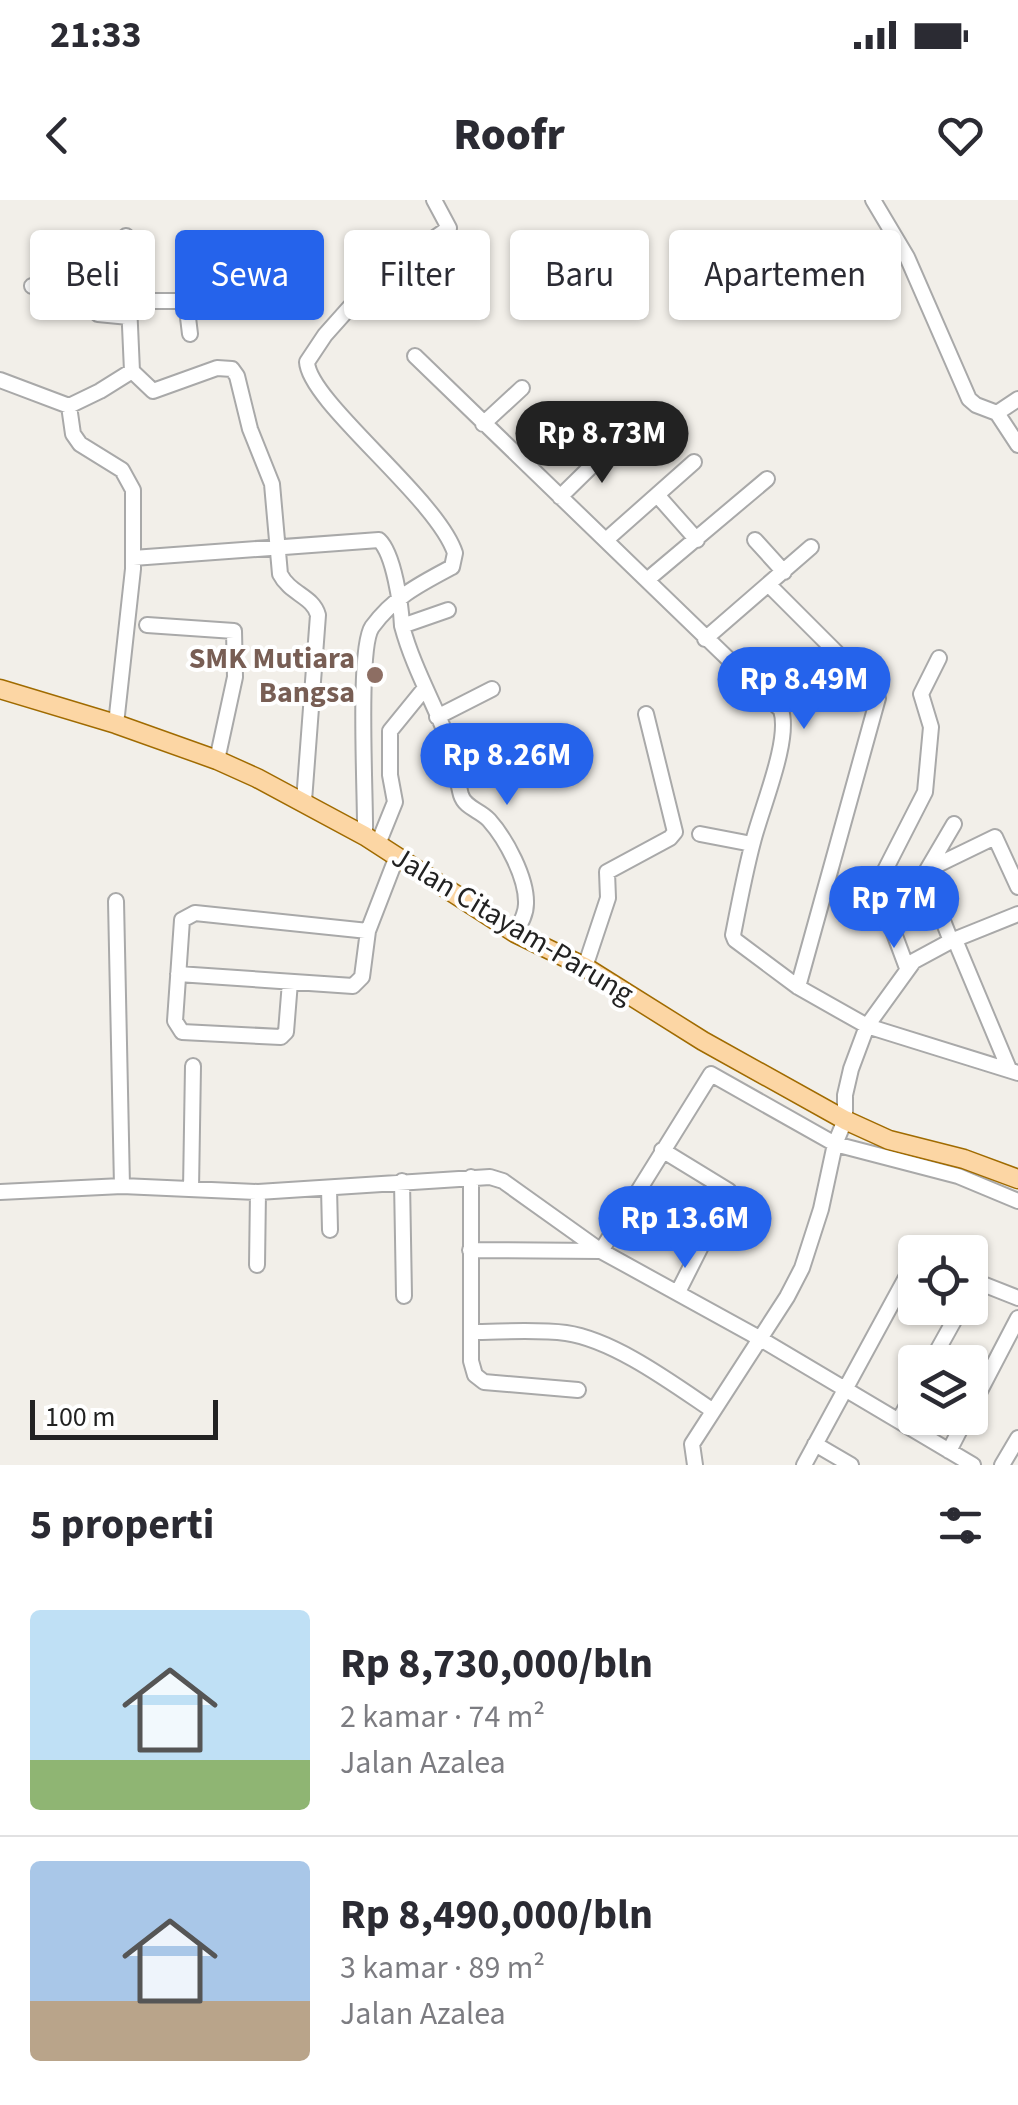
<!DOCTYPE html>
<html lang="id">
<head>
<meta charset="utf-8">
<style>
  body { margin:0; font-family:"Source Sans 3",sans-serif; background:#f7f7f7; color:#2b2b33; height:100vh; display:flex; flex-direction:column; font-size:38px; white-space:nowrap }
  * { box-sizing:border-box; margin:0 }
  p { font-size:32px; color:#7c7c81 }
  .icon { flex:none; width:55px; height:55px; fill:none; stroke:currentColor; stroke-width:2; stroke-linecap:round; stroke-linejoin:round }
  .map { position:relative; height:1265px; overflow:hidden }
  .side { display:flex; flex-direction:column; background:#fff; flex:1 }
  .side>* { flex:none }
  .banner { position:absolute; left:30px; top:30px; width:960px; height:90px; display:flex; gap:20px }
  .tools { position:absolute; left:898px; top:1035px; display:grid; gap:20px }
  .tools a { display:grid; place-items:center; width:90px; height:90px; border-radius:10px; background:#fff; box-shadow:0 2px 8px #0004; font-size:50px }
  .scale { position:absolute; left:30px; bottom:25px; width:188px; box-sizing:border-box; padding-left:10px; border:5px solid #222; border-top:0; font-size:28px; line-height:35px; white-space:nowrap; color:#222; -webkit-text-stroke:8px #fff; paint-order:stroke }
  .price { position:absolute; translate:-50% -85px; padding:0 22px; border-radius:35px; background:#2563eb; color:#fff; font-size:32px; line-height:65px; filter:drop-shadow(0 2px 5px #0008) }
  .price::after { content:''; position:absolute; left:50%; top:60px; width:30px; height:22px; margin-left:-15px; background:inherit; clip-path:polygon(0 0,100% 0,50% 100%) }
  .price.active { background:#222; color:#fff }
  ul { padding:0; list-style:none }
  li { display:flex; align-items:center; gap:30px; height:250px; padding:0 30px }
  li+li { border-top:2px solid #e1e1e2 }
  li span { display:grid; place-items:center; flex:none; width:280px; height:200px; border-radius:10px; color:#555 }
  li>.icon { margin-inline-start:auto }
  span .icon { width:120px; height:120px; fill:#fffc; stroke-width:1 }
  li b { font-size:42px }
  h2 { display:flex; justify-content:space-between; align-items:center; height:120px; padding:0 30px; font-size:42px }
  .pill { padding:0 35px; border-radius:10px; background:#fff; box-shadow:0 2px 8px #0004; font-size:35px; line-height:90px }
  .pill.active { background:#2563eb; color:#fff }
  .status { display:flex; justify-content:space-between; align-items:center; height:70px; padding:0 50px; background:#fff; direction:ltr }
  .status svg { height:28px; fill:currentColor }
  header { display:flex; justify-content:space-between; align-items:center; height:130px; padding:0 30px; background:#fff; font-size:45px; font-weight:800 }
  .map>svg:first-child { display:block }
</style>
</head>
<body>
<div class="status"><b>21:33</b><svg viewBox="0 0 49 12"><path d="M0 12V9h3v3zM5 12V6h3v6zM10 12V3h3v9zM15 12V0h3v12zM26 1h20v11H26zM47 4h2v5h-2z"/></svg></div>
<header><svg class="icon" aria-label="back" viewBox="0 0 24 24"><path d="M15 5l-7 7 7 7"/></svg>Roofr<svg class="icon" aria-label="heart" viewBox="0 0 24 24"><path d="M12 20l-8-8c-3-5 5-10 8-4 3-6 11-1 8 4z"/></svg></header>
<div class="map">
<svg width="1018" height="1265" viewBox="0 0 1018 1265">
  <rect width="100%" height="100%" fill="#f2efe9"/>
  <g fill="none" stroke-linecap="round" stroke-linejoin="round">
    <defs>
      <path id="minor" d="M873,0L907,57L969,199L976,205L997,213L1018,245
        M32,86L93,92L97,95L98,114L129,117
        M129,101H186L190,134
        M415,156L781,510C791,540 761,609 753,642C745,672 739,704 733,735L735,740L798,787L867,826L1018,873
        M132,171L153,191L217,168L232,169L237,176L250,229L272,284L280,374C290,394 313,396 318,415L304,601
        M0,180L69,206L73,234L80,244L122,270L133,290V369L116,524
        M69,206L100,191L132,171L126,36
        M997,213L1018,199
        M483,224L522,188
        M658,296L697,340
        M560,297L614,244
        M606,340L694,262
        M755,340L784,372
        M133,358L379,340C394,354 401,405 402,426
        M647,380L767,279
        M770,386L872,488L878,498L798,787
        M448,410L402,426C413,467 434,503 449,542C456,559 456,577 461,595C465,608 480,610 489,620C506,639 527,678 526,704C526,715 520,724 515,733
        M147,425L234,431L235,477L217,560
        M705,439L811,347
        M437,517L492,489
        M954,624L927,670L995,637L1018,687
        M700,634L752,644
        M365,636C366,601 357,449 372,427C394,397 420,384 452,367L455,353C437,298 309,202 307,162L325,135L374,80L449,28L434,0
        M378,644L395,602L390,575V531L425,488
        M927,670L925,675L951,741
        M116,701L122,986
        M955,740L1009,869
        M585,767L608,698L607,672L670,638L675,632L646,514
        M907,768L888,717L880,680L925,592L931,527L921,494L939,458
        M178,774L353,786L362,777L368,731
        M290,782L286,832L281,837L182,832L175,821L182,720L195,713L368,731L397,656
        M662,950L729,991L678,1092
        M471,977V1161L475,1175L484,1182L578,1190
        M402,981L404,1096
        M329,988L330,1030
        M191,989L193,866
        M0,992L122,986L258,992L490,977L503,981L601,1051
        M470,1050L600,1051
        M257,1065L258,992
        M970,1079L1018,1098
        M471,1132C501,1132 535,1129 566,1133C614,1140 672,1183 712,1210
        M931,1162L961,1108
        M970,1210L1018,1118
        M899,1220L915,1191
        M815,1244L851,1265
        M949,1251L966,1218
        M695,1265L692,1244L787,1097L802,1068L821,1009L835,944L845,920V895L851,869L867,826L914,761L951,741L1018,714
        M804,1265L915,1061
        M973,1265L759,1138L601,1051L711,874L835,944L958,976L1018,1001
        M1002,1265L1018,1238"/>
      <path id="major" d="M0,489L116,524L217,560L257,578L365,636L515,733L585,767L703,841L845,920L889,940L964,959L1018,979"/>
    </defs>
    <use href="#minor" stroke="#a9a9a9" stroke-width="18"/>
    <use href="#major" stroke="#a06b00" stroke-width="21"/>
    <use href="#minor" stroke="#fff" stroke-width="14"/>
    <use href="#major" stroke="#fcd6a4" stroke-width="18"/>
  </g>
  <circle fill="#8d6e63" stroke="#fff" stroke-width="4" cx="375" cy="475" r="10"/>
  <g text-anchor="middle" stroke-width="8" stroke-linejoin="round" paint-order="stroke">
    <g font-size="30" font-weight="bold" fill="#785e54" stroke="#fff" text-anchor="end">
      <text x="355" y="468">SMK Mutiara<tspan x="355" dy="34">Bangsa</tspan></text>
    </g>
    <g font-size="30" fill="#222" stroke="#fff">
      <text transform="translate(513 725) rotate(31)" y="10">Jalan Citayam-Parung</text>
    </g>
  </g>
</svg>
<div class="tools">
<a><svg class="icon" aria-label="locate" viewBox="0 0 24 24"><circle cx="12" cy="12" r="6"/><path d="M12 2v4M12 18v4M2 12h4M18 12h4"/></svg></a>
<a><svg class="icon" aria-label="layers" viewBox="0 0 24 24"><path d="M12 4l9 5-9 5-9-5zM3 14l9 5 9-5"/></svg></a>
</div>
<div class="scale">100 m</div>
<b class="price active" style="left:602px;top:286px">Rp 8.73M</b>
<b class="price" style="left:804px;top:532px">Rp 8.49M</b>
<b class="price" style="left:507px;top:608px">Rp 8.26M</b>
<b class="price" style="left:894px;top:751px">Rp 7M</b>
<b class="price" style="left:685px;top:1071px">Rp 13.6M</b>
<div class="banner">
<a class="pill">Beli</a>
<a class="pill active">Sewa</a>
<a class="pill">Filter</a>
<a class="pill">Baru</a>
<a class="pill">Apartemen</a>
</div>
</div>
<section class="side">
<h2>5 properti<svg class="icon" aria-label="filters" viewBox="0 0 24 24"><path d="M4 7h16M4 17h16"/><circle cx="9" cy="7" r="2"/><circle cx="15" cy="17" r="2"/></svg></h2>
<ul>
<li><span style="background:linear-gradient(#bfe0f5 75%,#8fb573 0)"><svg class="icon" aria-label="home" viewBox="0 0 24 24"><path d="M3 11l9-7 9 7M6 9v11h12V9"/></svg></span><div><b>Rp 8,730,000/bln</b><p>2 kamar · 74 m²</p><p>Jalan Azalea</p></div></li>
<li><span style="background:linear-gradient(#a9c7e8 70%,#b9a48a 0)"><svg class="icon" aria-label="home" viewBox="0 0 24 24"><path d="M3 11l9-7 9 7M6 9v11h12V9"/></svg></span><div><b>Rp 8,490,000/bln</b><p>3 kamar · 89 m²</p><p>Jalan Azalea</p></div></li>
</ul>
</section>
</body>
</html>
